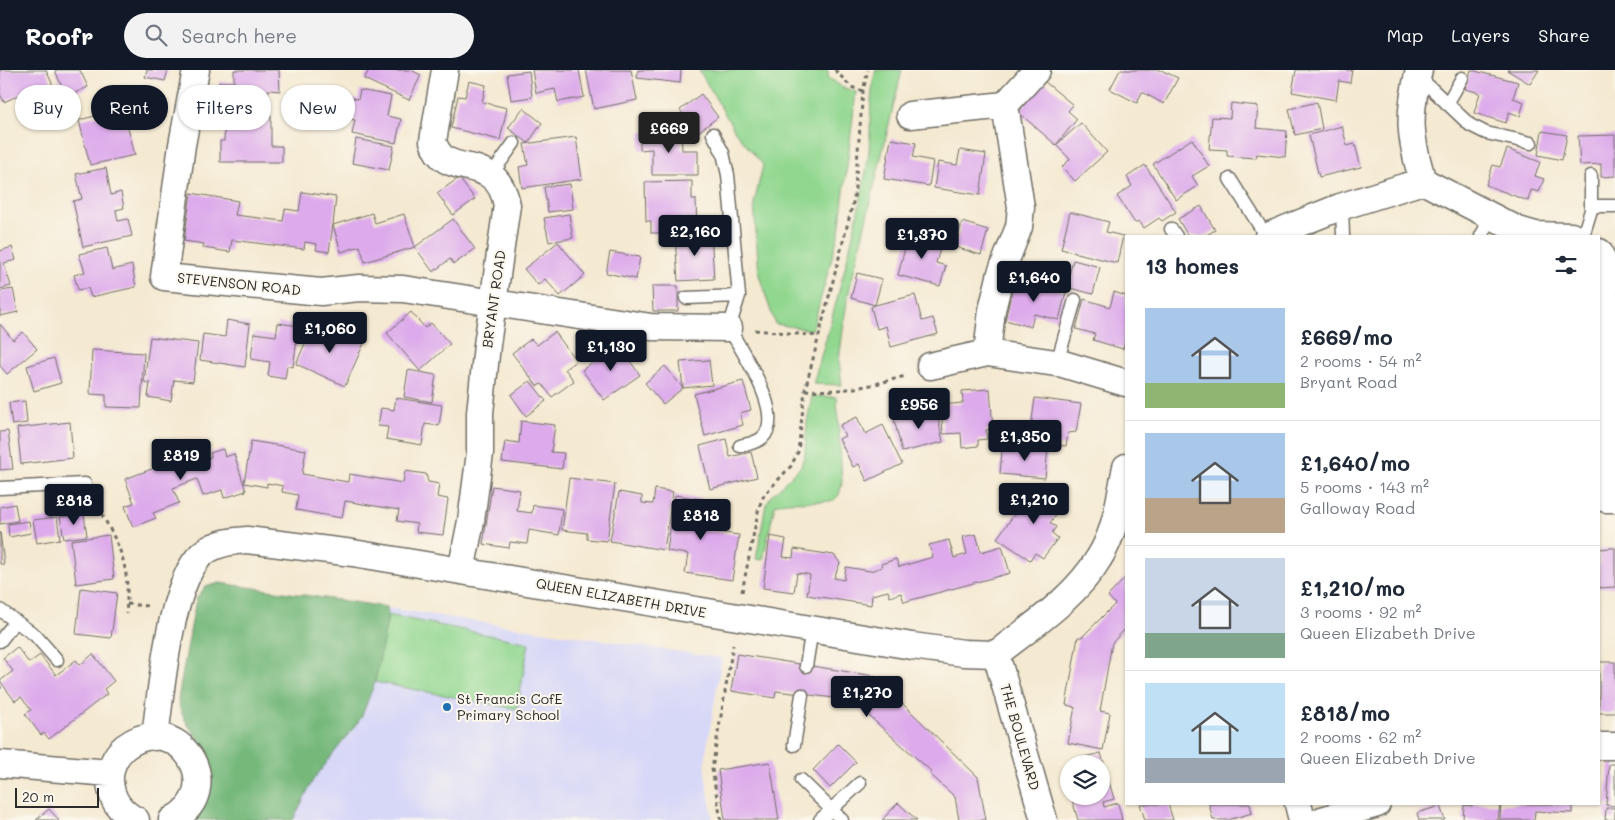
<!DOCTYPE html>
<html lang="en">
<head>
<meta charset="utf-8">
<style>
  body { margin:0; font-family:Mali,sans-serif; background:#f2f2f3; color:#1f2937; height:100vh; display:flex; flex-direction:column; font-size:19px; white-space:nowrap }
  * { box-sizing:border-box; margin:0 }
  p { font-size:16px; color:#747a83 }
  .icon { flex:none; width:28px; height:28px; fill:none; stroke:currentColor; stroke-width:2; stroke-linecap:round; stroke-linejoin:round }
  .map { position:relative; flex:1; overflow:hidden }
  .drawer { position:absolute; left:1125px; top:165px; width:475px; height:570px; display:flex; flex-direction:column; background:#fff; border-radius:0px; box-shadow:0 1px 4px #0004 }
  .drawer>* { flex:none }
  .hud { position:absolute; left:15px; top:15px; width:475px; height:45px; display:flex; gap:10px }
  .controls { position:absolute; left:1060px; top:685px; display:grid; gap:10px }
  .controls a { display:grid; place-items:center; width:50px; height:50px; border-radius:50%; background:#fff; box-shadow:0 1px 4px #0004; font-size:25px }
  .scale { position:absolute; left:15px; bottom:12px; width:84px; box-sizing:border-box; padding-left:5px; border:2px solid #2b2b2b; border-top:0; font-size:14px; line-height:18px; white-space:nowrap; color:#2b2b2b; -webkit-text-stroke:4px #fbf7ec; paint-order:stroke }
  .price { position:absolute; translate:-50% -42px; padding:0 11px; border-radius:5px; background:#111827; color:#fff; font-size:16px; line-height:32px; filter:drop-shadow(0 1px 2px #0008) }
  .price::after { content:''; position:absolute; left:50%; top:30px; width:15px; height:11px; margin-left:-8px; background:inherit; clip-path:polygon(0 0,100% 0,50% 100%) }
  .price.active { background:#222; color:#fff }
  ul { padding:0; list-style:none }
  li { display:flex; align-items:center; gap:15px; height:125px; padding:0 20px }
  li+li { border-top:1px solid #e0e1e3 }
  li span { display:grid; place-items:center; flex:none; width:140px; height:100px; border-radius:0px; color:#555 }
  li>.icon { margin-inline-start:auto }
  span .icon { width:60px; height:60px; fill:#fffc; stroke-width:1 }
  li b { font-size:21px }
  h2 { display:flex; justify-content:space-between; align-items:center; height:60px; padding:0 20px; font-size:21px }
  .tag { padding:0 18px; border-radius:22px; background:#fff; box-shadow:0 1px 4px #0004; font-size:18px; line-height:45px }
  .tag.active { background:#111827; color:#fff }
  header { display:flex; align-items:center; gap:30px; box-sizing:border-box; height:70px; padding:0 25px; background:#111827; color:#fff }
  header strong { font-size:24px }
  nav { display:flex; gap:28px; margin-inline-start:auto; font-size:18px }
  .search { width:350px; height:45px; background:#f2f2f3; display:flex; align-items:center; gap:12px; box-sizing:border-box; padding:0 18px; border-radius:28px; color:#747a83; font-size:19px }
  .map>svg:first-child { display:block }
</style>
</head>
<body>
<header>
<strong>Roofr</strong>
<div class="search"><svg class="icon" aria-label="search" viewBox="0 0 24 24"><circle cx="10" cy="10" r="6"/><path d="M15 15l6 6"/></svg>Search here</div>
<nav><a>Map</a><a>Layers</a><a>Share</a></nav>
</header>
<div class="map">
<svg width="1615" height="750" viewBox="0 0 1615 750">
  <rect width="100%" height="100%" fill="#fbf7ec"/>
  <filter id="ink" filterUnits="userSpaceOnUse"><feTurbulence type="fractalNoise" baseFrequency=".02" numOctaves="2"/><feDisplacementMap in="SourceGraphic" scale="10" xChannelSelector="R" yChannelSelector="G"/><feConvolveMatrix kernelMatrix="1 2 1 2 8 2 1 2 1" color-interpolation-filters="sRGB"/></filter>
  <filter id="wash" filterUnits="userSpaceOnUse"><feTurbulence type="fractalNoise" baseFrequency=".0096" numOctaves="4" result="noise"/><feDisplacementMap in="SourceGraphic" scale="20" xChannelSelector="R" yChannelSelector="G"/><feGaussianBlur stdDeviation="1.12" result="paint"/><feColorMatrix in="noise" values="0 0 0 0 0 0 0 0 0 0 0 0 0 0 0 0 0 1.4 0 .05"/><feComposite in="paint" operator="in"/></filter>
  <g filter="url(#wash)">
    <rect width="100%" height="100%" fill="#f4e9d1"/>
    <path fill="#d7d7f8" d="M220,513L722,588L706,682L705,704L713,750H191L206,704L207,687L181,644L178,629L196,529L205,517Z"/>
    <path fill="#92d790" stroke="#5e815e" d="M699,0H828V7L842,17L856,22L839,162L812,260L775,254L759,205L754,134L763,95L736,63Z
      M876,0H902L847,230L839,290L842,315L813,314C834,242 854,170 867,95C873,64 867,31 876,0Z
      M812,326L837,327L842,413L839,425L833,431L785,432L775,435L763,490L756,489L766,434L771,426L801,396L805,383L807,352Z
      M388,545L529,573L517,639L375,612Z"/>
    <path fill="#75b87a" stroke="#507252" d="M220,513L387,537L388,545L375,612L361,648L313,710L293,750H191C197,732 213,704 206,685C198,663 182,655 178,629L196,529L205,517Z"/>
    <g id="blocks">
      <path fill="#ddabeb" d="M0,0H46L60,31L39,40L30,20L4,32L0,24Z
        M55,0H80L88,17L66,27Z
        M147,0H168L165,11L145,7Z
        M234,0H279L280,21L268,20V37H219V12H234Z
        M369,0H411L421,5L409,30L364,9Z
        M532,0H579L584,27L558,32L555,19L536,23Z
        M586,0H631L637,30L594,39Z
        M638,0H681L680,13L637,8Z
        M1120,0H1161L1178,8L1164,34L1142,22L1137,33L1110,19Z
        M1296,0H1352L1350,13L1339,11L1336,30L1292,22Z
        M1471,0L1518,12L1513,28L1524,32L1520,46L1509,42L1506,53L1474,43L1480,23L1465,19Z
        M1507,0H1539L1530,14Z
        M529,1L532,27L511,30L507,4Z
        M469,11L486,15L482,32L507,38L500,70L451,58L458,26L465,27Z
        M1044,11L1073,35L1068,41L1077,49L1056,75L1018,42Z
        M360,20L391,26L387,46L401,49L396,73L352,64L355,50L343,48L347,27L358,29Z
        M701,24L718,47L697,63L680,40Z
        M1317,32L1322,59L1295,65L1289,39Z
        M1231,33L1258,36L1256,58L1287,61L1285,87L1257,84L1256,88L1227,86V80L1209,79L1212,47L1230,48Z
        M523,38L542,53L528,73L508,58Z
        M123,39L135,85L90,95L79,50Z
        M225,45H271V76H282V92H220V71H224Z
        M1081,53L1107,82L1075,111L1062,97L1070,89L1056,75Z
        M1342,56L1347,76L1355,74L1361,97L1319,107L1309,65Z
        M681,61L682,80H698V105H652V79L640,80V62Z
        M1542,61L1567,65L1562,90L1538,85Z
        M1615,65V106L1601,107V94L1580,95L1578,66Z
        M576,67L582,109L522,118L519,97L528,95L524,74Z
        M356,69L394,76L389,100L352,93Z
        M891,69L916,73L913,87L933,91L929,116L884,109Z
        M1192,69L1209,96L1192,106L1198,116L1176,130L1153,94Z
        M1507,79L1540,92L1535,106L1544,109L1539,122L1531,120L1528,131L1486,115L1493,95L1500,97Z
        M960,80L986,84L980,125L934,118L938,92L957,95Z
        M1145,95L1176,142L1162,151L1159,148L1144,158L1139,151L1135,153L1117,126L1132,116L1127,107Z
        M106,98L111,125L121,122L124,138L116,140L118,151L128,149L132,166L83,177L73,131L82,129L76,104Z
        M459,108L475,129L453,145L437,123Z
        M692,111V129H696L697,163H651V151H646L645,112Z
        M570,114L573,139L548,142L544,117Z
        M302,122L336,127L333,155L372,143L375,153L404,144L415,177L453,149L475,179L454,194L450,189L433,202L415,177L365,192L360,176L341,182L333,155L329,182L316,180L317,174L305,172L304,179L232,170L230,182L203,178L204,174L184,171L191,123L238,131L235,145L283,151L285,139L299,141Z
        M1201,136L1215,160L1205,166H1188L1178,149Z
        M1070,142L1109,152L1106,162L1123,166L1117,193L1061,179Z
        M569,144L573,168L549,172L544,148Z
        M962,152L988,160L981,185L955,177Z
        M711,163L714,209L678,211L675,166Z
        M909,163L942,172L936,193L946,196L940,216L898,205Z
        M558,172L585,205L560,226L545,209L538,215L524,199Z
        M12,177L16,190L4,193L11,216L0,219V181Z
        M107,178L112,200L132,195L136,217L91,227L88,218L78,220L74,205L85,202L79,184Z
        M610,182L640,187L636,209L606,203Z
        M1073,190L1100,197L1093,224L1066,217Z
        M857,203L882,209L875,235L915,225L922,251L933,248L938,264L891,277L886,256L877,259L871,237L875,235L851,228Z
        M1015,209L1066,222L1059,250L1034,244L1031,257L1005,250Z
        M652,216H678V241H653Z
        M13,219L18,242L0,246V221Z
        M1114,222L1126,226V268L1123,279L1093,270L1095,264L1076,259L1084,229L1110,237Z
        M411,242L425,258L431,253L450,274L420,301L387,263Z
        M227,250L250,254L245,297L200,290L203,264L225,267Z
        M278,253L299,256L293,297L287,296L285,309L268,306L270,292L251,289L254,263L276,266Z
        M0,254L13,270L23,262L37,279L7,304L0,296Z
        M313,255L330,263L332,259L364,273L345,316L296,294Z
        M555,262L576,291L565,299L574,311L552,327L542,314L537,316L512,283L531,269L537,275Z
        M150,267L198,273L193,312L174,310L171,331L148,327L150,313L144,312Z
        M618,274L640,305L604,330L582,300Z
        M92,280L144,283L141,338L106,337V325L90,324Z
        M54,288L61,313L34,321L27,296Z
        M709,290L712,315L683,318L680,292Z
        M665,296L683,318L663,334L645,313Z
        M408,300L436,305L432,332L404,327Z
        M530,311L546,331L526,346L511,325Z
        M743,311L751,340L740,343L743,355L705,366L694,324Z
        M990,319L993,359L986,360L987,369L978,370V376L962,378L961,363L943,364L941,335L963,333L962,321Z
        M396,328L442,335L439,356L425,354L422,375L386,369L388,357L378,356L381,338L394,340Z
        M1035,328L1081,334L1076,362L1068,363L1066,376L1029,372Z
        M25,331L27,353L12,355L9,333Z
        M936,339L943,372L902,382L894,349Z
        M857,347L865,364L883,355L902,394L867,411L859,394L853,397L839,369L845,366L840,355Z
        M521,351L555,355L551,382L564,383L562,399L502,392L505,371L519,373Z
        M70,352L73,388L21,394L17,358Z
        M8,361L13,399L0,400V362Z
        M726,369L730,387L751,382L757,407L710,419L700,376Z
        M184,370L192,393L211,387L210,383L223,379L225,387L234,384L246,421L224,428L222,420L203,426L197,409L173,418L179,433L153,443L156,448L133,457L125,436L134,433L125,409L165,394L159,378Z
        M251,371L306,380L302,404L348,412L349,404L403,413L405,401L426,404L428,412L439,414L437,427L448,429L443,465L416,462L417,454L397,451L399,440L345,431L342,448L296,440L298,425L282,422L283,416L267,413V417L244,413Z
        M1021,376L1048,378L1045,408L1000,404L1002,380L1021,382Z
        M569,408L615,414L607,471L587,469V463L562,460Z
        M1042,414L1065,432L1050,453L1056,457L1052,463L1058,468L1043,488L1035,483L1030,490L997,468L1023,433L1027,435Z
        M492,416L520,420L517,441L532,443L533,435L562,439L559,465L529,460L527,474L510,472L509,478L483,474Z
        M655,419L673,422L664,480L610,471L619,422L642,426V433L653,434Z
        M675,425L707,430L705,447L699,446L697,459L739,465L732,510L685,503L688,484L667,481Z
        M15,434L18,451L0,454V437Z
        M84,444L87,466L64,469L60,447Z
        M57,447L60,469L37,473L33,450Z
        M29,451L31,463L9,467L8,454Z
        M0,462L4,494H0Z
        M976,464L981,482L1002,476L1010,503L904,532L901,523L890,527L888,521L872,525L871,535L807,525L810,505L807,504L797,503L794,522L763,518L770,466L786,469L783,487L793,488L794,479L834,485L840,493L834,508L844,510L846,497L870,501L882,497L881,494L896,489L899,497L933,487L929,475L949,470L954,488L967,484L963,467Z
        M109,465L114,509L76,514L71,470Z
        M1611,478H1615V517L1599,518V479Z
        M1126,507V558L1112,573L1100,641L1110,643L1103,680L1068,673L1075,637L1066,635L1078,567H1082L1115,534L1108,526Z
        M81,518L117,523L111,568L76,564Z
        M17,577L29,593L40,585L56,605L76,590L80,595L93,584L114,611L104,619L107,624L49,669L44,663L41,665L25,644L31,640L21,627L15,631L0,611L13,601L3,588Z
        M737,584L874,606L978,707L986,750H959L955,727L930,704L932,702L851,630L776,621L775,628L731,621Z
        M1599,592H1615V643H1599Z
        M838,674L856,692L830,718L813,700Z
        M1101,683L1114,729L1103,732L1104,737L1118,733L1122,750H1078L1071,726H1101V694H1077L1075,689Z
        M770,692L779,750H725L718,700Z
        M1609,694H1615V736L1606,735Z
        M898,733L917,750H882Z
        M1140,734H1168L1173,750H1145Z
        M1209,734H1250L1252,743L1228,750H1213Z
        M1472,734H1500L1498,750H1463L1464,735L1472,736Z
        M1501,734H1572V743L1535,741L1534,750H1500Z
        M1440,736L1445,750H1419L1417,743Z
        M1606,738H1615V750H1605Z
        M49,739L59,750H36Z"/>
    </g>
  </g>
  <g filter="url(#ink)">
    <use href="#blocks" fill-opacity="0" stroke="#716e65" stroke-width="1"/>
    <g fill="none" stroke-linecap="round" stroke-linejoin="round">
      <defs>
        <path id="lane" d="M1417,5L1470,55L1486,63L1531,73
          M1447,34L1462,8
          M713,64L723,83L728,105L739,226L729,258C741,281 787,345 762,368C756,373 747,374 740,376
          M491,105L514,73
          M1230,109L1266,166
          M1342,136L1343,166
          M1591,136H1615
          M1171,159L1176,166
          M1481,166L1491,148
          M1583,166L1591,140V106
          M686,228L739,226
          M1057,293L1075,230
          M0,418L85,414
          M0,540L35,565L57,590
          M0,571L16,551
          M806,596L812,559
          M794,675L802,625
          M801,710L842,750
          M820,750L860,713"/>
        <path id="street" d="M196,0L182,75L164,207L321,222L359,218L403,219L651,257L729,258
          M445,0L433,71C444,113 496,78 507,135L487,275L480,343V383L471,451L461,501
          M910,45L1005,35L1037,0
          M1423,111L1518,160L1535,165L1571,166
          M1268,166L1340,137L1423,111C1409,66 1408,45 1419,0
          M1599,182L1604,194L1605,227L1606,429H1615
          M987,283L1063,294L1126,313
          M930,296L987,283L992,240L1001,203L1019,157L1021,137L1005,35
          M996,584L1044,750
          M155,667C161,622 169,523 198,488C210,474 229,471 247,470L353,483L912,576L964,583L996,584C1032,556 1075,528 1099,488C1116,462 1120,426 1126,397
          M1599,676H1615
          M0,694L110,703
          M1298,734L1302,750
          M136,750C120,742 111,729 110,711C109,699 115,685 125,677C178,637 230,720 172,750
          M1322,750L1377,734"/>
      </defs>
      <use href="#lane" stroke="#716e65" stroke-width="15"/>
      <use href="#street" stroke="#716e65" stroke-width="29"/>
      <path stroke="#716e65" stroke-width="3" stroke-dasharray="4 4" stroke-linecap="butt" d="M835,0L851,17L863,21
        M755,260L819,266
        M805,320C845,322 867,317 905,306
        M94,430C119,476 131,491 126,544
        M742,522L759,437L764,425L791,396L798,382L805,320L854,129L863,21L868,0
        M127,534L148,536
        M0,616V619
        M721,750L712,699L733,575"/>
      <use href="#lane" stroke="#fff" stroke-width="12"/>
      <use href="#street" stroke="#fff" stroke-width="26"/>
    </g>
  </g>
  <circle fill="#1f6fb2" stroke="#fbf7ec" stroke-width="2" cx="447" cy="637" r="5"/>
  <g text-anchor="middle" stroke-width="4" stroke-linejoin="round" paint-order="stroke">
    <g font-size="14" fill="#2b2b2b" stroke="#fbf7ec">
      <text transform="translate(239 214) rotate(6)" y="5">STEVENSON ROAD</text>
      <text transform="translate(494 229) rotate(-82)" y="5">BRYANT ROAD</text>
      <text transform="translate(621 528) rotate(10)" y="5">QUEEN ELIZABETH DRIVE</text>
      <text transform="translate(1020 667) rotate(74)" y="5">THE BOULEVARD</text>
    </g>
    <g font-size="14" fill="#2b2b2b" stroke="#fbf7ec" text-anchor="start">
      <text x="457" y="634">St Francis CofE<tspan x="457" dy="16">Primary School</tspan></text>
    </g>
  </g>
</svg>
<div class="controls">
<a><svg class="icon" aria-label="layers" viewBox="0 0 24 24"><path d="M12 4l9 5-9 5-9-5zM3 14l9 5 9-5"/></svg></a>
</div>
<div class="scale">20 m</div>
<b class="price active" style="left:669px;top:84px">£669</b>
<b class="price" style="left:695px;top:187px">£2,160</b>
<b class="price" style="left:922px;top:190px">£1,370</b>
<b class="price" style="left:1034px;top:233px">£1,640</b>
<b class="price" style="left:330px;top:284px">£1,060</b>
<b class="price" style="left:611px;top:302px">£1,130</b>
<b class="price" style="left:919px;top:360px">£956</b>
<b class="price" style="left:1025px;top:392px">£1,350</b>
<b class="price" style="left:181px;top:411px">£819</b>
<b class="price" style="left:1034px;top:455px">£1,210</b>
<b class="price" style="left:74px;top:456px">£818</b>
<b class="price" style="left:701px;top:471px">£818</b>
<b class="price" style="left:867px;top:648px">£1,270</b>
<div class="hud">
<a class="tag">Buy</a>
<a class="tag active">Rent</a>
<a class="tag">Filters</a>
<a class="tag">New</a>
</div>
<section class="drawer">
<h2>13 homes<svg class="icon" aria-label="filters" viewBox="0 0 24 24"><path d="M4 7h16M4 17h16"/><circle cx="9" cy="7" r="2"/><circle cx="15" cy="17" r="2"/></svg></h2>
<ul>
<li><span style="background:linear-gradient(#a9c7e8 75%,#8fb573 0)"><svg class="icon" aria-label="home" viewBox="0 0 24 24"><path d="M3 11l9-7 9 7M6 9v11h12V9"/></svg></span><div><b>£669/mo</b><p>2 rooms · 54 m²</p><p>Bryant Road</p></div></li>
<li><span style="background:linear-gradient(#a9c7e8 65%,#b9a48a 0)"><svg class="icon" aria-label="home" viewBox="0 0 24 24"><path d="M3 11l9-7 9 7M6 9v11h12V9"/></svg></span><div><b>£1,640/mo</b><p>5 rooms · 143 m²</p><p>Galloway Road</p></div></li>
<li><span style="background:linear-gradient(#c9d6e8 75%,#7fa58c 0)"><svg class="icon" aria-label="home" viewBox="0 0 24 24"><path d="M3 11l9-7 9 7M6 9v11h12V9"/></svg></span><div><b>£1,210/mo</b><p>3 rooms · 92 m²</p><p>Queen Elizabeth Drive</p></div></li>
<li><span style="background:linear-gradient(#bfe0f5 75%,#9aa5b1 0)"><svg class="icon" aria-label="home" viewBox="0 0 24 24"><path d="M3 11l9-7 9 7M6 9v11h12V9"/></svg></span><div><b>£818/mo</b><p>2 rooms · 62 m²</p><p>Queen Elizabeth Drive</p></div></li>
</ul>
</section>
</div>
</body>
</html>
